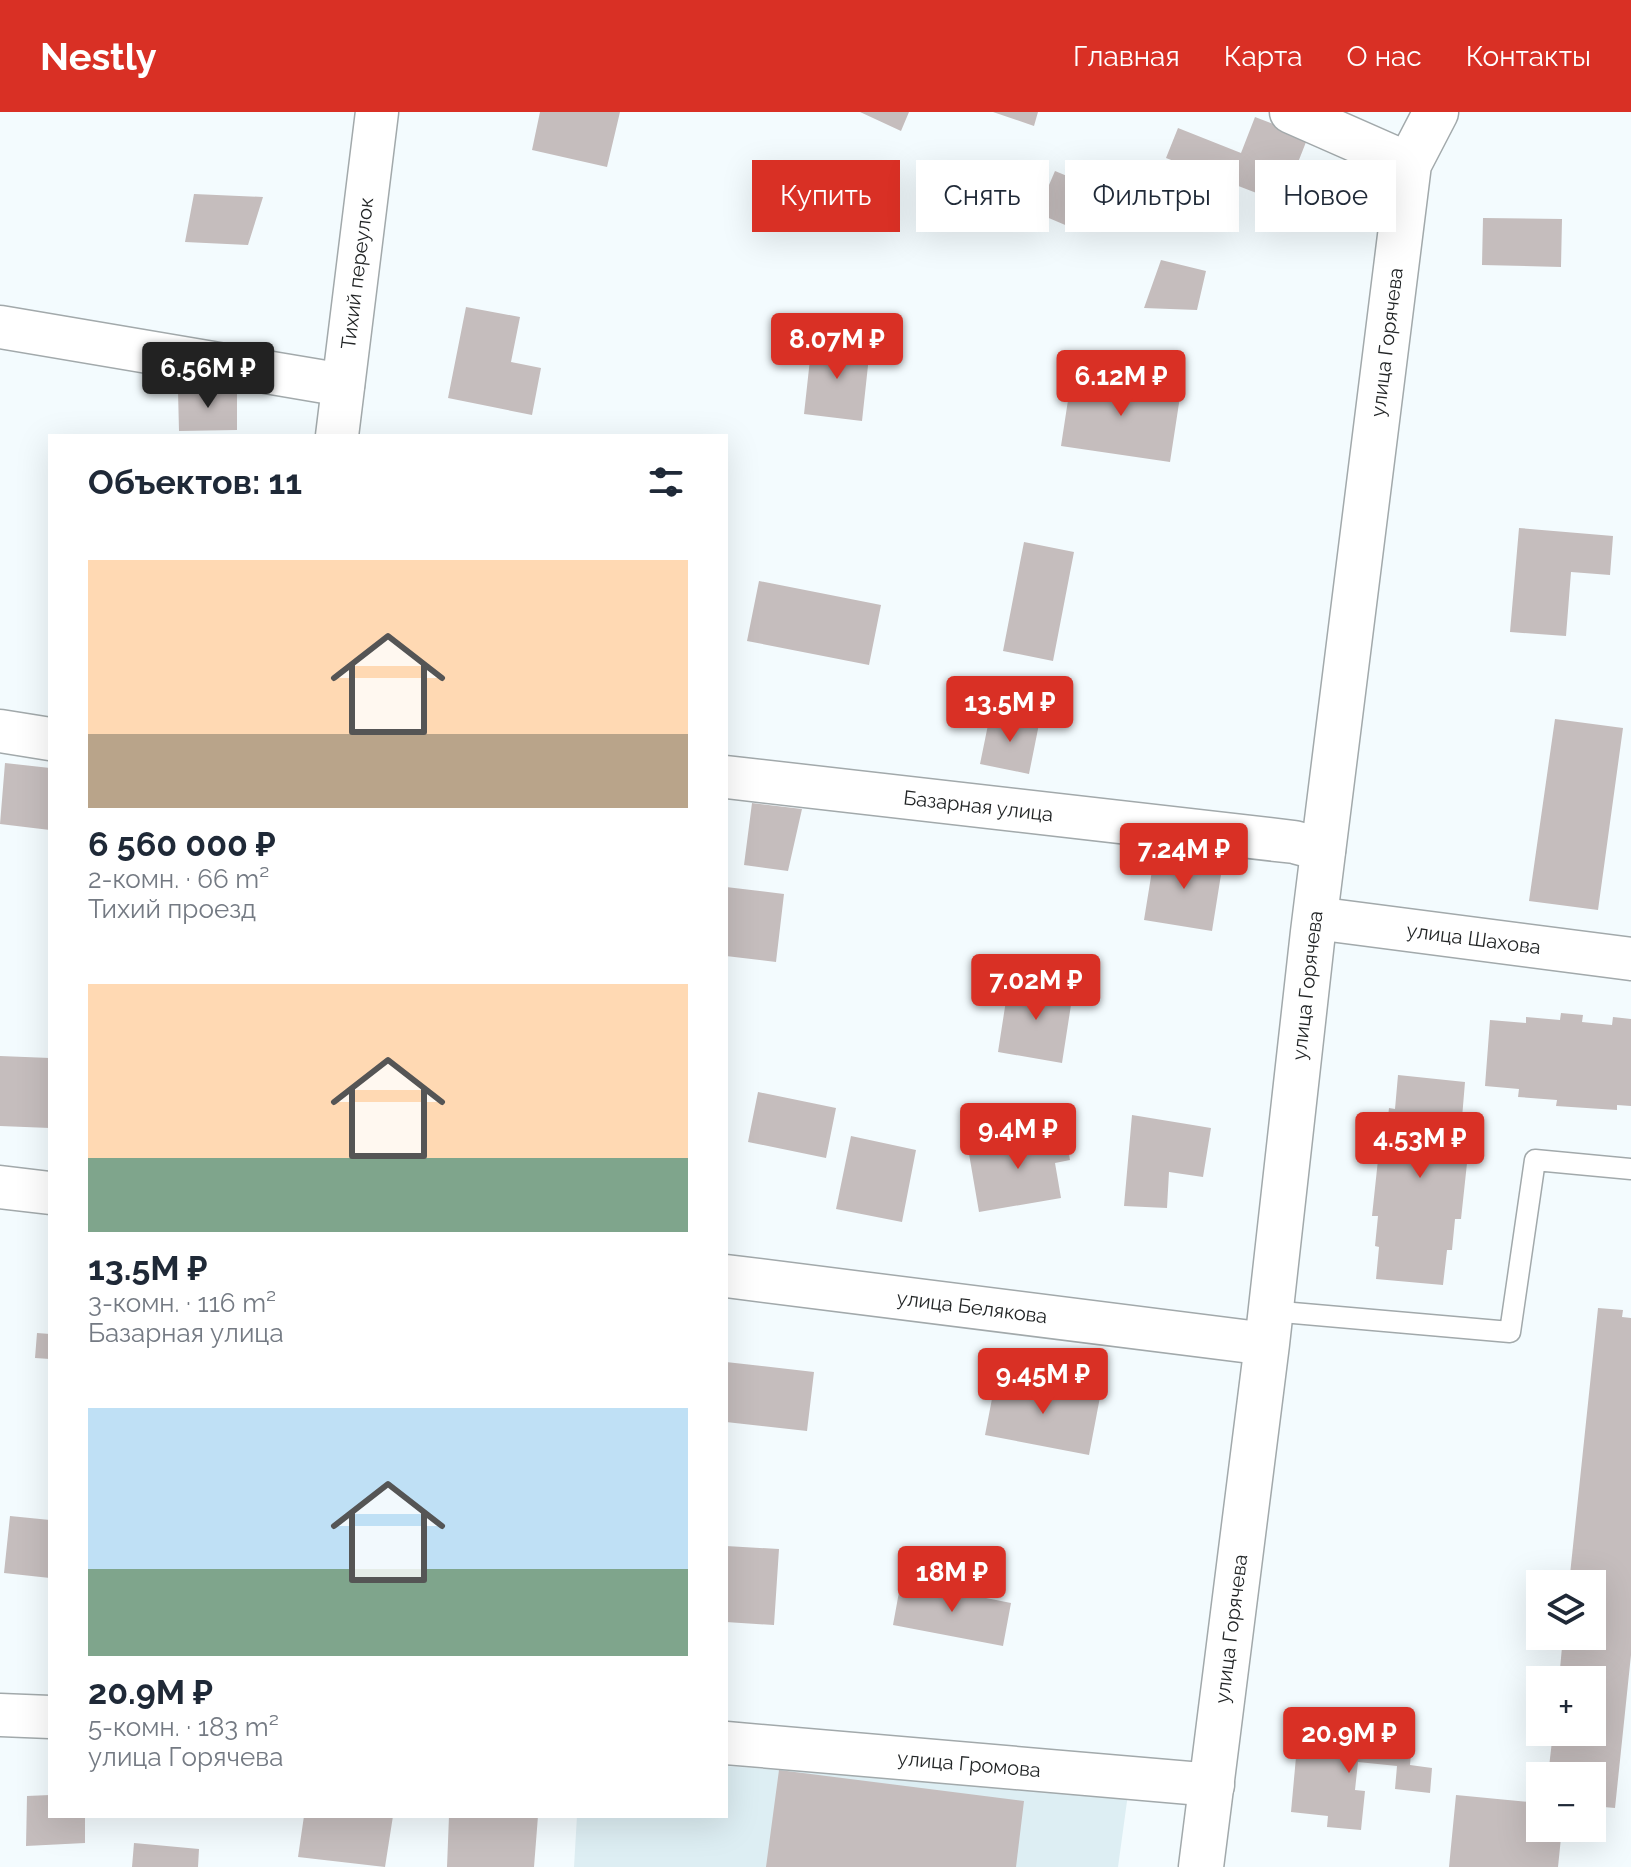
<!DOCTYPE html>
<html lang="ru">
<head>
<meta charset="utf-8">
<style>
  body { margin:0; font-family:Raleway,sans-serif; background:#f2f2f3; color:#1f2937; height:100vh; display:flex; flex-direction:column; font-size:30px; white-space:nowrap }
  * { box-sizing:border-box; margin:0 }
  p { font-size:26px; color:#747a83 }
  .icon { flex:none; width:44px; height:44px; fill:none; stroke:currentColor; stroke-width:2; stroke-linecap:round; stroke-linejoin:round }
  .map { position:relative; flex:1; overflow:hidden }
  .drawer { position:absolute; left:48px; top:322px; width:680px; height:1384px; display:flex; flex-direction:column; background:#fff; border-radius:0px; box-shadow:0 8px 32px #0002 }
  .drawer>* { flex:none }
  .guide { position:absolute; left:752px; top:48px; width:758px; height:72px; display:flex; gap:16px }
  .tools { position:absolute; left:1526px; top:1458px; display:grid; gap:16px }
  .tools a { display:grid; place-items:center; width:80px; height:80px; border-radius:0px; background:#fff; box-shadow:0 8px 32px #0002; font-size:40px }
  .price { position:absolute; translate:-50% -68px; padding:0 18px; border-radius:8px; background:#d93025; color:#fff; font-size:26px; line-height:52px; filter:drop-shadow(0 2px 4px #0008) }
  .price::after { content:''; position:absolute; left:50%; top:48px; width:24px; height:18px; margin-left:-12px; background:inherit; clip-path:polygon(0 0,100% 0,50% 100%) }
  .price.on { background:#222; color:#fff }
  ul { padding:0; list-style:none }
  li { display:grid; align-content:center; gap:16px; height:424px; padding:0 40px }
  li span { display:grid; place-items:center; height:248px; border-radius:0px; color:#555 }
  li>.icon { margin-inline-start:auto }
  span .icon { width:144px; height:144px; fill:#fffc; stroke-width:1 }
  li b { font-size:34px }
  h2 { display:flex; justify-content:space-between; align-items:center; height:96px; padding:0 40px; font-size:34px }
  .tag { padding:0 28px; border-radius:0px; background:#fff; box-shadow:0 8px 32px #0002; font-size:28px; line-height:72px }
  .tag.on { background:#d93025; color:#fff }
  header { display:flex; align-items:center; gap:48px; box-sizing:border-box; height:112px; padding:0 40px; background:#d93025; color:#fff }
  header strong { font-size:38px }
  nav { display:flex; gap:44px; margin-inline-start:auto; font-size:28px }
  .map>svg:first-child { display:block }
</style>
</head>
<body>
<header>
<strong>Nestly</strong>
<nav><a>Главная</a><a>Карта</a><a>О нас</a><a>Контакты</a></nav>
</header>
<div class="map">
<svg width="1631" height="1755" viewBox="0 0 1631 1755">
  <rect width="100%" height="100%" fill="#f3fbfe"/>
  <path fill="#ddeef3" d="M726,1654L1128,1682L1118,1755H574L577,1704H726Z"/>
  <path fill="#c5bdbd" d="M540,0H620L607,55L532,38Z
    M860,0H909L901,19Z
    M993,0H1038L1034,14Z
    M1255,5L1308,25L1282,91L1166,46L1178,16L1241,41Z
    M1055,59L1096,76L1077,118L1037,101Z
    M194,82L263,85L248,133L185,130Z
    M1483,106L1562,107L1561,155L1482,153Z
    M1161,148L1206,159L1197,198L1144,196Z
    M466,195L520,205L511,250L541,256L532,303L448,286Z
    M812,229L870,235L862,309L804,302Z
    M1072,262L1181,278L1170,350L1061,334Z
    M237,278V318L179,319L178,279Z
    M1519,416L1613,424L1610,463L1571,460L1566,524L1510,520Z
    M1024,430L1074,440L1053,549L1003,539Z
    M759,469L881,493L869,553L747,529Z
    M990,603L1039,612L1029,662L980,652Z
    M1555,607L1623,616L1598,798L1529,789Z
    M5,651L50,656V718L0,712Z
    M752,691L802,697L788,759L744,753Z
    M1155,740L1223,750L1212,819L1144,808Z
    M726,775L784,782L776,850L726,844Z
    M1009,869L1073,880L1062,951L998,940Z
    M1561,901L1583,903L1582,910L1612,913L1613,905L1631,907V994L1617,993V998L1556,994L1557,988L1518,985L1519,977L1485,974L1490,908L1526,911V905L1560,908Z
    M0,944L50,946V1016L0,1014Z
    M1398,963L1465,970L1462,1006H1466L1463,1041L1468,1042L1461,1107H1455L1452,1138H1447L1443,1173L1376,1167L1379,1135L1375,1134L1378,1104H1372L1380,1029L1385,1030L1389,996L1395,997Z
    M758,980L836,996L826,1046L748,1030Z
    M1132,1003L1211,1016L1203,1065L1169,1060L1167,1096L1124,1094Z
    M1065,1019L1070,1048L1055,1051L1061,1086L979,1100L968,1036Z
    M851,1024L916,1038L902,1110L836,1097Z
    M1598,1196L1623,1198L1622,1205L1631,1206V1543L1615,1696L1592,1694V1664H1548L1553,1620H1592V1568H1559L1563,1524H1592V1472H1569Z
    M37,1221L50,1222V1247L35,1246Z
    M726,1250L814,1260L807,1319L726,1310Z
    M996,1266L1100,1285L1089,1343L985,1323Z
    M10,1404L50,1408V1466L4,1461Z
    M726,1434L779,1437L774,1513L726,1510Z
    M901,1469L1011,1491L1003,1534L893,1513Z
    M1329,1615L1400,1623L1399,1640L1411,1641L1410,1653L1432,1656L1430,1681L1395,1677L1397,1654L1358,1650L1355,1678L1365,1679L1361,1718L1327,1715L1328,1704L1291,1700L1297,1634L1327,1637Z
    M779,1658L1024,1689L1016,1755H766Z
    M50,1683V1704H85V1731L26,1734L27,1684Z
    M1456,1683L1540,1691V1716H1562L1558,1755H1449Z
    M304,1704H393L385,1755L298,1745Z
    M449,1704H538L534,1755H447Z
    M134,1731L199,1737L198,1755H132Z"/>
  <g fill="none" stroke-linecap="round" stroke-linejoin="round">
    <defs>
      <path id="service" d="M1270,1199L1510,1220L1535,1048L1631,1057"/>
      <g id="minor">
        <path d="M1291,0L1409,52"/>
        <path d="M0,215L343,273"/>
        <path id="s1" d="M337,324L377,0"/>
        <path d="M0,619L50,627"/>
        <path id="s2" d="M726,665L1294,730L1324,738"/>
        <path id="s3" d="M1315,806L1631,847"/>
        <path d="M0,1075L50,1081"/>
        <path id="s4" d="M726,1164L1267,1232"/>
        <path d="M0,1603L50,1605"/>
        <path id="s5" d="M726,1631L1213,1673"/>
      </g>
      <g id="secondary">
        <path id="s6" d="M1201,1755L1267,1232L1313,820L1409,52L1436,0"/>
      </g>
    </defs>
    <use href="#service" stroke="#a2a9ab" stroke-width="23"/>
    <use href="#minor" stroke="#a2a9ab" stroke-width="45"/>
    <use href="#secondary" stroke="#a2a9ab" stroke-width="47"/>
    <use href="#service" stroke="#fff" stroke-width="20"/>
    <use href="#minor" stroke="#fff" stroke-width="42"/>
    <use href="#secondary" stroke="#fff" stroke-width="44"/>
  </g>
  <g text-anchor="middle" stroke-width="6" stroke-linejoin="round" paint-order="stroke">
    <g font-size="20" fill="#222526" stroke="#f3fbfe">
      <text dy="7" stroke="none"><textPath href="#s1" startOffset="164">Тихий переулок</textPath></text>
      <text dy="7" stroke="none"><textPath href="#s6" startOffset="1536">улица Горячева</textPath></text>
      <text dy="7" stroke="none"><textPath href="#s2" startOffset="254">Базарная улица</textPath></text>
      <text dy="7" stroke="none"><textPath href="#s3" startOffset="160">улица Шахова</textPath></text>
      <text dy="7" stroke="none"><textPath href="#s6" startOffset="888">улица Горячева</textPath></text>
      <text dy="7" stroke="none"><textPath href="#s4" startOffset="248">улица Белякова</textPath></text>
      <text dy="7" stroke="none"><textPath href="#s6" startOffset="240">улица Горячева</textPath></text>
      <text dy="7" stroke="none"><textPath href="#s5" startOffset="244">улица Громова</textPath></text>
    </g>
  </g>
</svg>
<div class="tools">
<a><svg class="icon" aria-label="layers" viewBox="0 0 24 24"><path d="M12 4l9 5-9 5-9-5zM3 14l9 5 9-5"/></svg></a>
<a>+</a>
<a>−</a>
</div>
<b class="price" style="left:837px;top:269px">8.07M ₽</b>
<b class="price on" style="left:208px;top:298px">6.56M ₽</b>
<b class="price" style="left:1121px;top:306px">6.12M ₽</b>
<b class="price" style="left:1010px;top:632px">13.5M ₽</b>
<b class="price" style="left:1184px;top:779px">7.24M ₽</b>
<b class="price" style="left:1036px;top:910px">7.02M ₽</b>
<b class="price" style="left:1018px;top:1059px">9.4M ₽</b>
<b class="price" style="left:1420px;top:1068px">4.53M ₽</b>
<b class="price" style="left:1043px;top:1304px">9.45M ₽</b>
<b class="price" style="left:952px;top:1502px">18M ₽</b>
<b class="price" style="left:1349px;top:1663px">20.9M ₽</b>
<div class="guide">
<a class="tag on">Купить</a>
<a class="tag">Снять</a>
<a class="tag">Фильтры</a>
<a class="tag">Новое</a>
</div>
<section class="drawer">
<h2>Объектов: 11<svg class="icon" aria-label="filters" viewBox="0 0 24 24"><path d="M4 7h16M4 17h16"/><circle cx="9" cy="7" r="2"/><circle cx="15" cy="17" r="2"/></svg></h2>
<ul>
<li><span style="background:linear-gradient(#ffd9b3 70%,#b9a48a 0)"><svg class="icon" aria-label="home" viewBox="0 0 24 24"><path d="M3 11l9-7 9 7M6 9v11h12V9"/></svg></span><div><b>6 560 000 ₽</b><p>2-комн. · 66 m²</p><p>Тихий проезд</p></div></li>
<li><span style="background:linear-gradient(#ffd9b3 70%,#7fa58c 0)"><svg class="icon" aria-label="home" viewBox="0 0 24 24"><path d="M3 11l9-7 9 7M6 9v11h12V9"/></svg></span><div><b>13.5M ₽</b><p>3-комн. · 116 m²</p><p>Базарная улица</p></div></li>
<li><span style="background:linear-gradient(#bfe0f5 65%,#7fa58c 0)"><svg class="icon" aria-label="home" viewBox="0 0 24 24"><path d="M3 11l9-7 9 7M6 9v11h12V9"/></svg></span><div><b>20.9M ₽</b><p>5-комн. · 183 m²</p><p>улица Горячева</p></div></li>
</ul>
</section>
</div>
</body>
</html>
